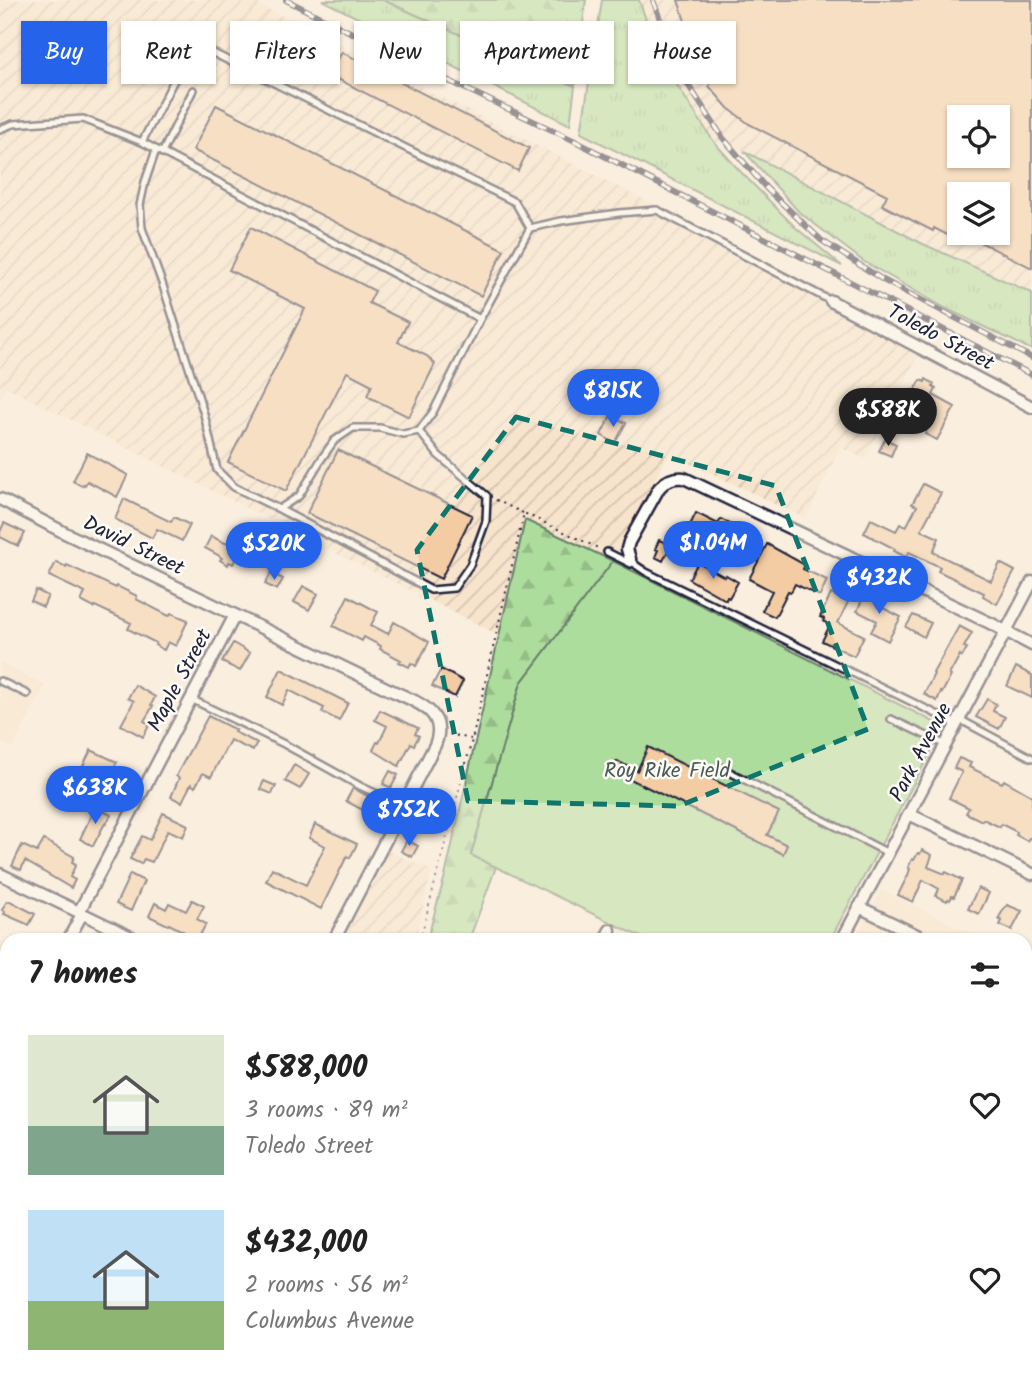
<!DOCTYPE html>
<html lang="en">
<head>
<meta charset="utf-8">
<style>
  body { margin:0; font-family:Kalam,sans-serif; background:#f2f2f2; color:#222; height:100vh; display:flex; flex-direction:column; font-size:26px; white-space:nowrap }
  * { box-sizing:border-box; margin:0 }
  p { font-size:23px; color:#767676 }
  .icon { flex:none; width:38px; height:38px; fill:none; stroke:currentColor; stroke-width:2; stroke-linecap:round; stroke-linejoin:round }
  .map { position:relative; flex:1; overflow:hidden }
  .details { position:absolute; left:0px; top:933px; width:1032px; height:450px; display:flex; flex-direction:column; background:#fff; border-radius:21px 21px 0 0; box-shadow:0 2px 5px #0004 }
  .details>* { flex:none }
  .guide { position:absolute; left:21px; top:21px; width:990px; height:63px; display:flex; gap:14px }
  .buttons { position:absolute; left:947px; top:105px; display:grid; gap:14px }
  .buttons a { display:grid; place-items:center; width:63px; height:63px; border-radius:0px; background:#fff; box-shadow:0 2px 5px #0004; font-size:35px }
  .price { position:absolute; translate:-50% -60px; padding:0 16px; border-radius:24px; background:#2563eb; color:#fff; font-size:23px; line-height:46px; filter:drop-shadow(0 2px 4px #0008) }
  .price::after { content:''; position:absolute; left:50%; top:42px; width:21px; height:16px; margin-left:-10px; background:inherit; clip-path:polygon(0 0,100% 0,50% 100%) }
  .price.on { background:#222; color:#fff }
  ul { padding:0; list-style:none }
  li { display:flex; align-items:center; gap:21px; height:175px; padding:0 28px }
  li span { display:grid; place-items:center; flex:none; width:196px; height:140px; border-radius:0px; color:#555 }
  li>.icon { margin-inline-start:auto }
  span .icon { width:84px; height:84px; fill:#fffc; stroke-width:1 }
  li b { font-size:30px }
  h2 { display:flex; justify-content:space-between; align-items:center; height:84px; padding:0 28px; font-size:30px }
  .tag { padding:0 24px; border-radius:0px; background:#fff; box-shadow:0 2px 5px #0004; font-size:24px; line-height:63px }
  .tag.on { background:#2563eb; color:#fff }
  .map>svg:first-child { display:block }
</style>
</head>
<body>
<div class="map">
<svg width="1032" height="1382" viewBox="0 0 1032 1382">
  <defs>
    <pattern id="industrial-furrows" width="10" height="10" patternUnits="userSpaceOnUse" patternTransform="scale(1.75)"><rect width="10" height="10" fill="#f8e4cc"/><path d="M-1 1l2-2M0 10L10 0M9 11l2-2" fill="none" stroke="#d4c3b0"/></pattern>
    <pattern id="grass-tufts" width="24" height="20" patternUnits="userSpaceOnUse" patternTransform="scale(1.75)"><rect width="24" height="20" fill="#addd9c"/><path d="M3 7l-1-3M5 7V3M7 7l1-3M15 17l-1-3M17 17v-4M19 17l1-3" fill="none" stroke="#95bd87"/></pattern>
    <pattern id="forest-firs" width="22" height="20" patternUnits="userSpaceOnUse" patternTransform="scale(1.75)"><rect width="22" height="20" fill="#addd9c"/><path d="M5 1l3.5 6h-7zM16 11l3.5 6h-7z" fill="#95bd87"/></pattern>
  </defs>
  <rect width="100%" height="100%" fill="#faeede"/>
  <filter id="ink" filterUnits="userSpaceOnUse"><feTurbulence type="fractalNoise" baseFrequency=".0143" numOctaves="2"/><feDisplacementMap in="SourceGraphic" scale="14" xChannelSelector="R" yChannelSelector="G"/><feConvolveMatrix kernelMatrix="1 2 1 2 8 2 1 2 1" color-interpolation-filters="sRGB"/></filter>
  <g filter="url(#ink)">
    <path fill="#f8e4cc" d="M0,662L45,685L13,748L0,742Z
      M881,890L985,940H855Z
      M1026,959L1032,962V1149L1026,1163Z
      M625,1376H997L1008,1382H622Z"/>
    <path fill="url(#industrial-furrows)" fill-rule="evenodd" d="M0,0H250L925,342L865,459L840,447L806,519L669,453L613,561L525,520L499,635L6,387L0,398Z
      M639,0H1032V293L921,243L744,151L714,142L660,59ZM959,117H998V156H959ZM959,194H998V233H959Z
      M389,851L432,870L415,940H343Z"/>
    <path fill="url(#grass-tufts)" stroke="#68806c" stroke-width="2" d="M322,0H383L575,86L570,125Z
      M602,0H639L660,59L714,142L739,170L795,227L842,266L581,133Z
      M744,151L921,243L1032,293V350L945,308L863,261L799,212Z"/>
    <path fill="url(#forest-firs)" stroke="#68806c" stroke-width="2" d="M383,0H586L575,86Z
      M525,520L613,561L521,683L471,855L496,867L469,940H427L446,872Z"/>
    <path fill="#addd9c" stroke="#68806c" stroke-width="2" d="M613,561L944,727L830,940H647L471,855L521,683Z
      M188,1376H269L267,1382H188L191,1377Z"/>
    <path fill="#f4cca3" stroke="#22223b" stroke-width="2" fill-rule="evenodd" d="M678,0H1032V268L962,233H998V194H959V241L934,228L933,231L882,205L887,195L749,124L728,108L709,86L720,64L695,51ZM959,117H998V156H959Z
      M286,35L337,61L342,52L529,148L518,171L330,75L325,84L275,58Z
      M216,105L504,250L481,296L193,150Z
      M251,227L375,291L369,303L408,322L398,342L427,356L435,364L409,417L367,396L372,385L347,372L286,491L228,462L305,309L229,270Z
      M926,379L934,384L933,387L936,389L933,395L955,407L937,440L925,434L934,416L906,400L912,390L914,392L921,380L925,382Z
      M611,415L626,423L615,443L601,435Z
      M885,439L896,444L891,456L879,451Z
      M338,450L472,515L441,579L307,513Z
      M87,453L128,475L117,497L89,482L87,481L85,485L83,484L82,486L73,481Z
      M923,484L941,493L921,530L939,538L933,552L991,581L1000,563L1015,571L997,604L983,596L984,593L938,571L940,567L909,552L906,557L894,551L895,549L864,533L871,519L896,531L900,524L906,527L917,506L912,504Z
      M124,499L171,522L174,517L190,525L182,541L157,529L152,538L115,519Z
      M696,513L718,524L721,519L737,528L726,551L687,531Z
      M4,523L25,533L18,546L0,537V532Z
      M211,536L225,543L226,542L230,544L235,536L241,540L237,548L241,550L233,564L229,562L228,565L220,560L222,558L218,555L205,548Z
      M659,540L671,545L663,561L655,557L658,550L655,549Z
      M767,544L805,565L803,569L827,580L820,596L795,584L791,592L788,591L775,617L762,611L772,591L749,579Z
      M56,562L66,567L67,565L116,588L117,586L137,596L136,599L169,616L171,613L188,620L176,646L168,642L164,650L155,645L156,643L128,629L131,623L95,606L94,608L81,601L85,593L49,576Z
      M698,562L725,577L726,575L738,582L729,598L727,597L726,600L689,579Z
      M271,573L283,579L277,590L265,584Z
      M303,586L318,594L309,610L294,602Z
      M36,590L48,596L43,607L31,601Z
      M866,591L881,598L877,605L901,617L888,641L871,632L877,621L857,611Z
      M831,594L848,602L838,623L864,636L854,656L822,641L830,625L823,621L824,619L820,617Z
      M348,596L378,612L371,625L388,634L394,622L429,642L416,666L411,663L409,667L399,662L401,660L380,649L381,646L364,637L362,641L333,626Z
      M913,615L931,623L924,637L906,627Z
      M959,626L972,633L964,647L967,648L962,657L960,655L949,675L951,676L942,693L941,692L937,701L924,694L934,674L933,673Z
      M233,643L250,653L240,671L222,662Z
      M1016,667L1032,675V698L1007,686Z
      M281,669L348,703L339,721L322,712L324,708L289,690L282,705L267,697Z
      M441,669L463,681L455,697L432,686Z
      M135,685L155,697L151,705L153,706L144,721L150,724L143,737L121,725L134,701L128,698Z
      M987,699L996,704L993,711L1005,717L999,729L976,717Z
      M380,710L418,728L415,734L419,736L414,745L411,743L399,766L373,750L377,742L379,743L387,726L375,720Z
      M208,716L236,730L234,732L257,743L253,751L230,740L211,777L203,773L195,787L191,784L182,802L171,797L179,778L176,776Z
      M648,747L779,812L767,835L787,845L783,854L612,770L617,761L637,771Z
      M91,750L117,762L111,773L100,768L93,783L78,776Z
      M959,758L971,763L969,767L1002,783L1004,780L1032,796V839L1029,838L1027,841L1016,835L1017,832L1001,824L1000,827L983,819L982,821L966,813L969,808L949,798L962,772L954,768Z
      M294,765L309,774L300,789L285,781Z
      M390,771L398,775L391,788L383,784Z
      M264,781L276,786L272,794L260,789Z
      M353,788L377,801L370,814L346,801Z
      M95,807L111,815L106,824L105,823L93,846L80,839Z
      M163,813L188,825L183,837L168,830L152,862L144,859L141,864L130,859L142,836L150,840Z
      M315,824L357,844L350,858L347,856L321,909L266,881L272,868L306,885L325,846L309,838Z
      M44,840L74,857L72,862L76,864L70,877L75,880L71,888L25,861L21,870L12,866L22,845L37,852Z
      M407,840L418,846L412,857L401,851Z
      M922,850L932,855L928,867L945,874L946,872L962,880L954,897L952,896L950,900L948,899L947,901L936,896L939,889L923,880L913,902L898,895L908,875L910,869L908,868L912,859L914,860L918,853L920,854Z
      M130,874L144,881L131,911L116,904Z
      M978,888L989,893L979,914L968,909Z
      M192,900L204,906L197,919L206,924L198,939L169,924L168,925L149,916L155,903L166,909L169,903L186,911Z
      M7,901L9,902L10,901L35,914L29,925L4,914L5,912L2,910Z
      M1007,905L1022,911L1012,930L1000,925L1002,921L998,919L1005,907H1006Z"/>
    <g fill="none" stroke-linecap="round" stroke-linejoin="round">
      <defs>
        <path id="lane" d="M0,129L13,124L83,119L142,142L480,319L530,228L515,202L205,49L187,55L142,142
          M156,150L145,182L140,205L142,228L162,283L204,414L217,470L234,487L279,509L299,496L322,458L334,441L353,428H380L403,434L419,431L433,412L480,319
          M162,153L193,90
          M530,228L561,221L619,213L657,210L831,301
          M279,509L431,590L454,588L470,565L486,521L487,496L438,455L419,431
          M607,552L631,564
          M630,559L637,566L646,572L957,724
          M0,681L27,694
          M191,699L284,744L360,786L403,806
          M891,719L946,745
          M959,719L1032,758
          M720,767L888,853
          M515,1382L518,1376"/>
        <path id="street" d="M831,301L1032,407
          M0,499L67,534L384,687C410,700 450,709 435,745L334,940
          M630,559L627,549L629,542L659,488C666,480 673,477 684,478L990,623L1032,645
          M909,814L1032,874
          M0,874L137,940
          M859,907L927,940
          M79,912L235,615
          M68,940L82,914
          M605,940L610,930
          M842,940L1032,582
          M0,1068L7,1055
          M0,1235L7,1221
          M788,1376C801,1382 812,1380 825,1376
          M104,1382L107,1376
          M375,1382L379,1376
          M610,1382L613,1376"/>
      </defs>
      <use href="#lane" stroke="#22223b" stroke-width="10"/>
      <use href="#street" stroke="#22223b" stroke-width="15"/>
      <path stroke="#22223b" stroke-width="2" stroke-dasharray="2 5" stroke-linecap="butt" d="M496,500L523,513
        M449,734L471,739
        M420,940L472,740L524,513L598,548
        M1026,1014L1032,1011
        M1026,1047L1032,1042
        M653,1376L657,1382
        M733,1376L745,1382
        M273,1382L276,1376
        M688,1382L691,1376
        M751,1382L755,1376
        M869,1382L875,1376"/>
      <use href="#lane" stroke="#fdfcf7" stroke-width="5"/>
      <use href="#street" stroke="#fdfcf7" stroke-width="10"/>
      <defs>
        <path id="rail" d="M286,0L422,68L573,140L1032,375
          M653,0L661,22L687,83L723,138L767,189L821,240L883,280L1032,358"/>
      </defs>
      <use href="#rail" stroke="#22223b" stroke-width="6"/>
      <use href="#rail" stroke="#fdfcf7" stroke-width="3.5" stroke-dasharray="10" stroke-linecap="butt"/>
    </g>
  </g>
  <path d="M0 0H1032V1382H0ZM516,417L776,486L868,729L679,806L468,801L417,550Z" fill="#faeede" fill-opacity=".55" fill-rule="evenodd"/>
  <path fill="none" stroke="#0f766e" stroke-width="5" stroke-dasharray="14 9" stroke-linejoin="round" d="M516,417L776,486L868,729L679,806L468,801L417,550Z"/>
  <g text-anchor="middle" stroke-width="5" stroke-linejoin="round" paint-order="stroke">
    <g font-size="21" fill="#22223b" stroke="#fdfcf7">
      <text transform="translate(941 337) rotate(28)" y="7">Toledo Street</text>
      <text transform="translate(134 545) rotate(26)" y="7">David Street</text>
      <text transform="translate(179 680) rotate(-62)" y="7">Maple Street</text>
      <text transform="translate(920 752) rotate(-62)" y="7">Park Avenue</text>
    </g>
    <g font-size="21" fill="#4c5a58" stroke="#fdfcf7">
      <text x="667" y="777">Roy Rike Field</text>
    </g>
  </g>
</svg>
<div class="buttons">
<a><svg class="icon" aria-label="locate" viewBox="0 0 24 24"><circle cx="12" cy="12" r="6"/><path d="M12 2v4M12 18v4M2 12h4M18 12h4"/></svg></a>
<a><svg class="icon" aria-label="layers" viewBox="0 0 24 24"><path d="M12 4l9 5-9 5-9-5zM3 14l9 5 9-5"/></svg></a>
</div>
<b class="price" style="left:613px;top:429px">$815K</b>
<b class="price on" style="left:888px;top:448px">$588K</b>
<b class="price" style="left:713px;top:581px">$1.04M</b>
<b class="price" style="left:274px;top:582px">$520K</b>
<b class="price" style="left:879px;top:616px">$432K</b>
<b class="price" style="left:95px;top:826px">$638K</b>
<b class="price" style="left:409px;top:848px">$752K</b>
<div class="guide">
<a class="tag on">Buy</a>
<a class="tag">Rent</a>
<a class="tag">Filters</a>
<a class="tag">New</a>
<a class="tag">Apartment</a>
<a class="tag">House</a>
</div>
<section class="details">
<h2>7 homes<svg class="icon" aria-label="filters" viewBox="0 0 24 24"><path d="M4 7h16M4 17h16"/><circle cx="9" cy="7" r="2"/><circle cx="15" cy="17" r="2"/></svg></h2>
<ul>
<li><span style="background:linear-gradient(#dfe7d0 65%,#7fa58c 0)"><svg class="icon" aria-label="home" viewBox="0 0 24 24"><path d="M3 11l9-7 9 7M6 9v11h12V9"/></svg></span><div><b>$588,000</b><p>3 rooms · 89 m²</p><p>Toledo Street</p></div><svg class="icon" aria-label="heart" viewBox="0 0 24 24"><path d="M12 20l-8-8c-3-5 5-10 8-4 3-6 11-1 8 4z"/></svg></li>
<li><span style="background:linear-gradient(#bfe0f5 65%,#8fb573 0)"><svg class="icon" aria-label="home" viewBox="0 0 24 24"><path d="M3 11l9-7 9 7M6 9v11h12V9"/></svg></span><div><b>$432,000</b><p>2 rooms · 56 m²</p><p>Columbus Avenue</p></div><svg class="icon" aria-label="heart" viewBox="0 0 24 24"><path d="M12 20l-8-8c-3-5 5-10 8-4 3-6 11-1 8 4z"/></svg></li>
</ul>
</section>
</div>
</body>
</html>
